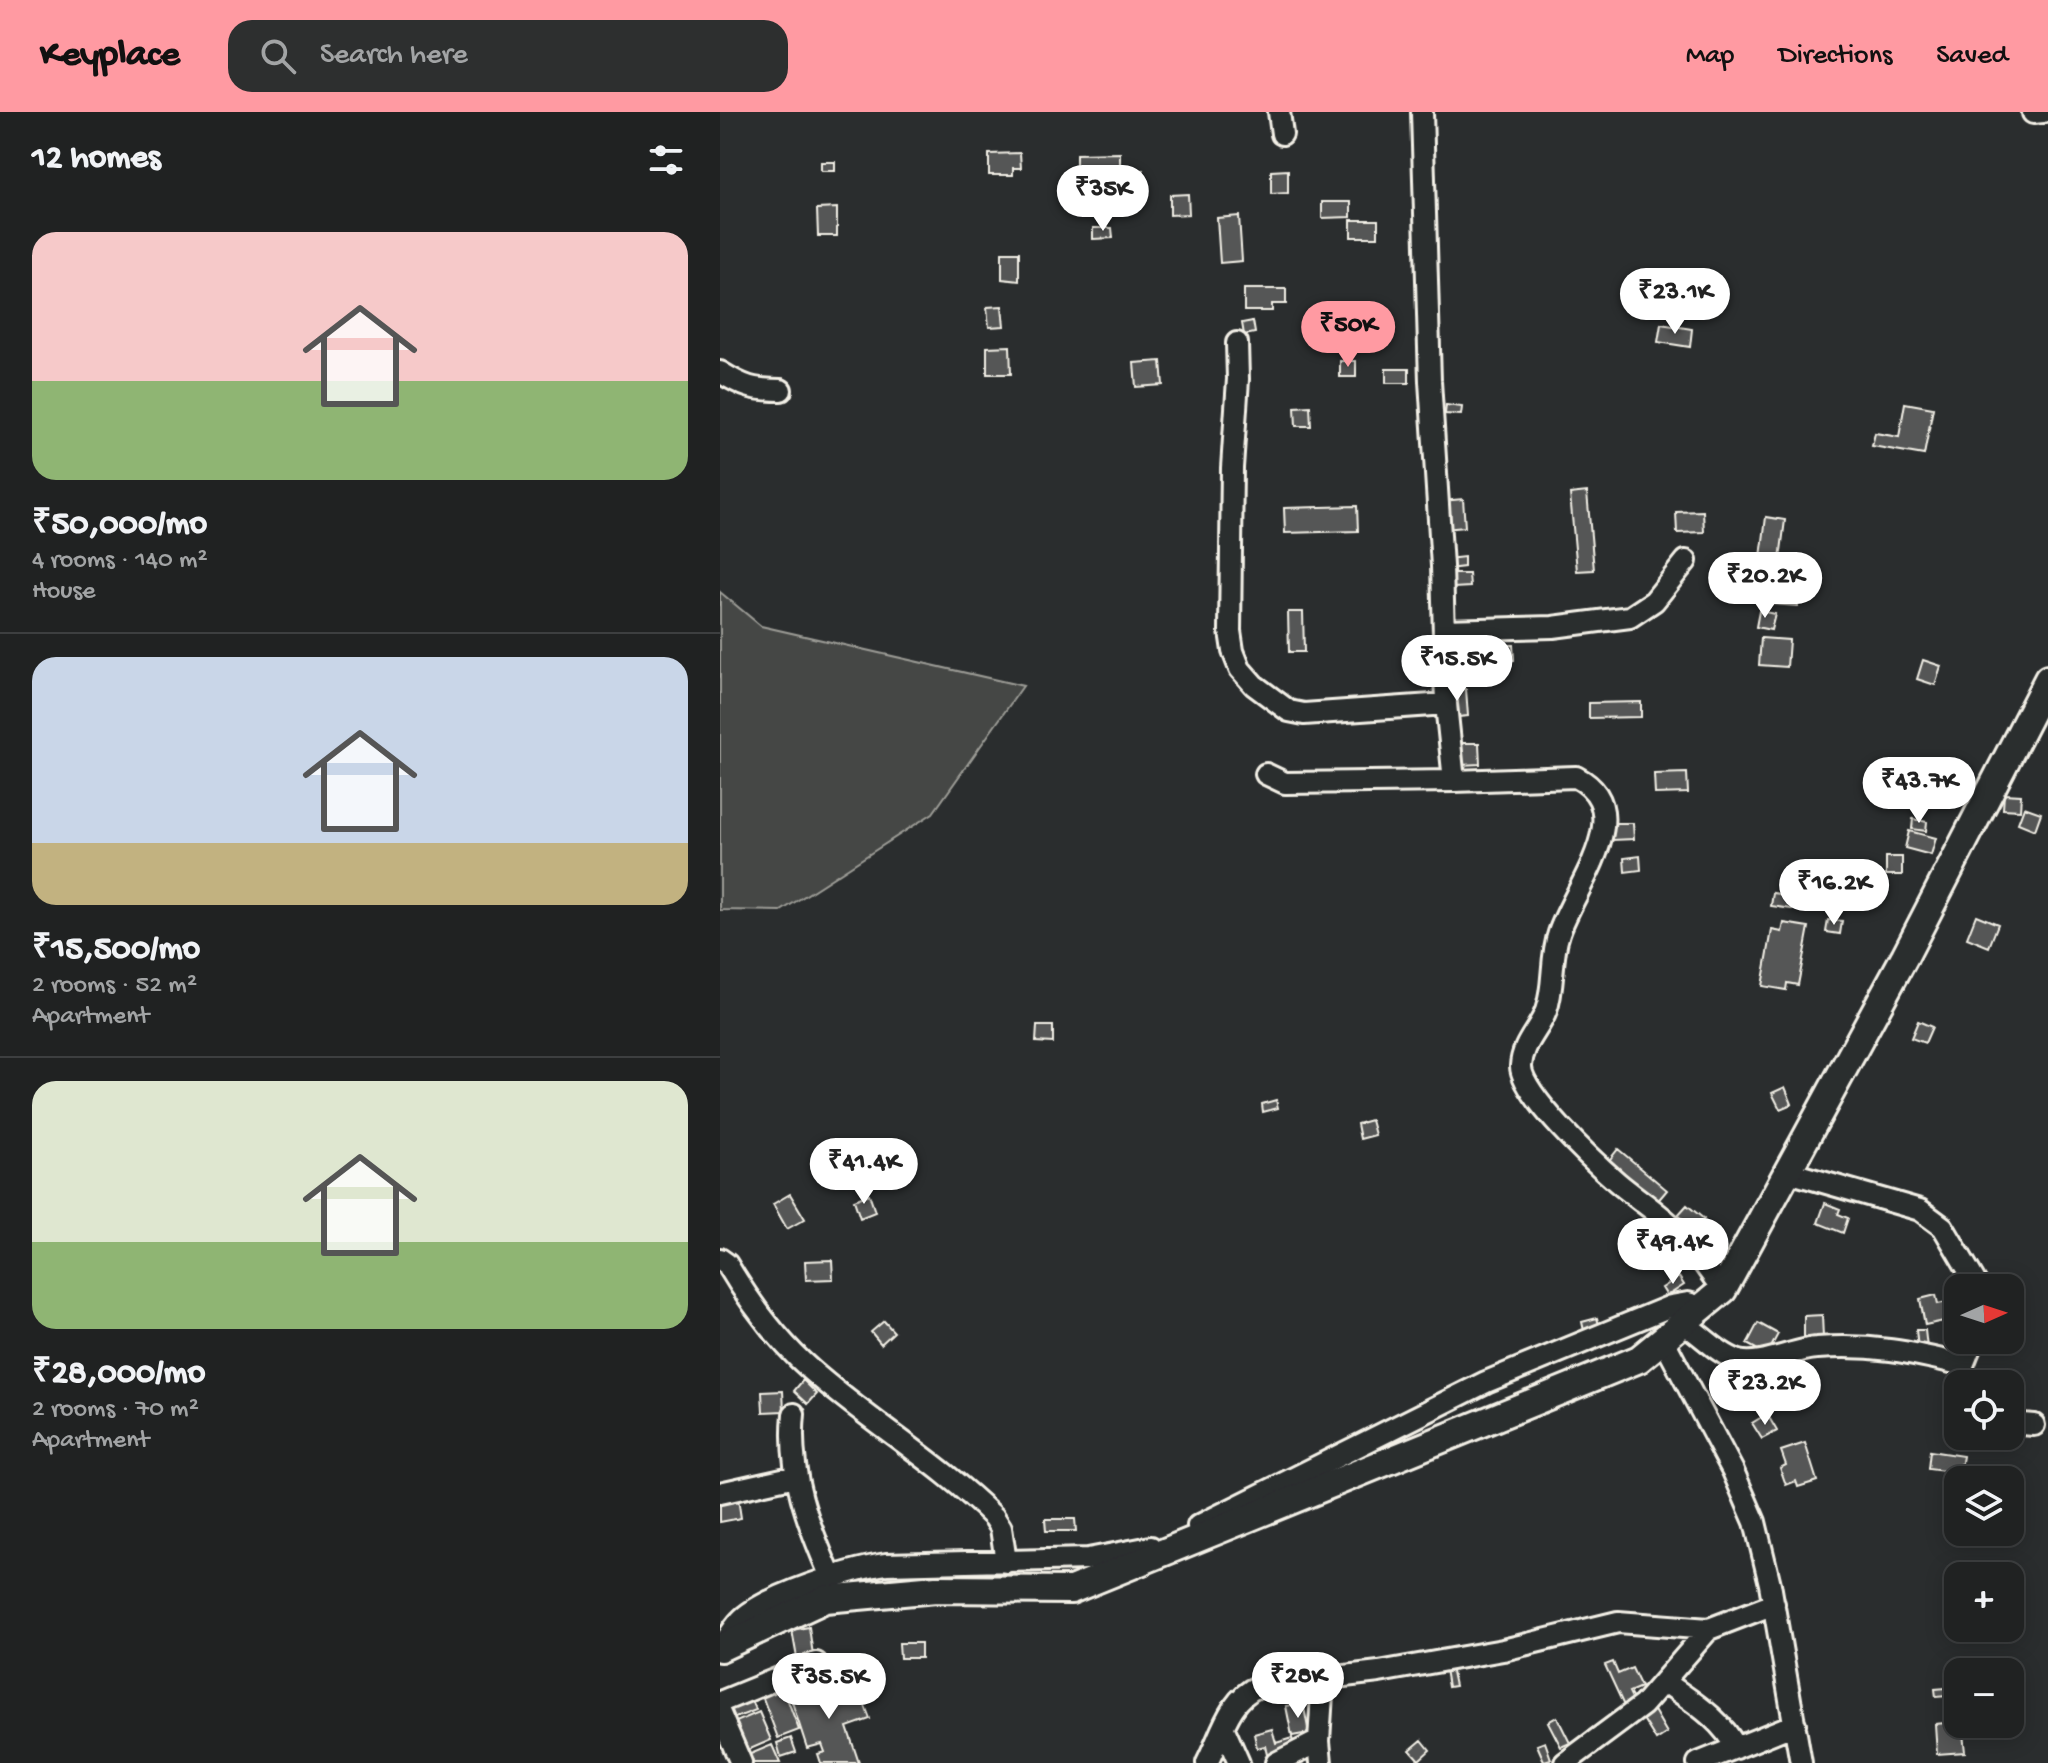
<!DOCTYPE html>
<html lang="en">
<head>
<meta charset="utf-8">
<style>
  body { margin:0; font-family:"Gochi Hand",sans-serif; background:#2d2f2f; color:#f1f3f6; height:100vh; display:flex; flex-direction:column; font-size:30px; white-space:nowrap }
  * { box-sizing:border-box; margin:0 }
  p { font-size:26px; color:#a2a4a5 }
  .icon { flex:none; width:44px; height:44px; fill:none; stroke:currentColor; stroke-width:2; stroke-linecap:round; stroke-linejoin:round }
  .map { position:relative; flex:1; overflow:hidden }
  .panel { display:flex; flex-direction:column; background:#202222; width:720px }
  .panel>* { flex:none }
  .needle { width:52px; rotate:87deg }
  .tools { position:absolute; left:1224px; top:1162px; display:grid; gap:16px }
  .tools a { display:grid; place-items:center; width:80px; height:80px; border-radius:16px; background:#202222; box-shadow:0 4px 20px #0003,0 0 0 2px #3d3f40; font-size:40px }
  .price { position:absolute; translate:-50% -68px; padding:0 18px; border-radius:28px; background:#fff; color:#222; font-size:26px; line-height:52px; filter:drop-shadow(0 2px 4px #0008) }
  .price::after { content:''; position:absolute; left:50%; top:48px; width:24px; height:18px; margin-left:-12px; background:inherit; clip-path:polygon(0 0,100% 0,50% 100%) }
  .price.active { background:#ff9aa2; color:#111 }
  ul { padding:0; list-style:none }
  li { display:grid; align-content:center; gap:16px; height:424px; padding:0 32px }
  li+li { border-top:2px solid #3d3f40 }
  li span { display:grid; place-items:center; height:248px; border-radius:24px; color:#555 }
  li>.icon { margin-inline-start:auto }
  span .icon { width:144px; height:144px; fill:#fffc; stroke-width:1 }
  li b { font-size:34px }
  h2 { display:flex; justify-content:space-between; align-items:center; height:96px; padding:0 32px; font-size:34px }
  header { display:flex; align-items:center; gap:48px; box-sizing:border-box; height:112px; padding:0 40px; background:#ff9aa2; color:#111 }
  header strong { font-size:38px }
  nav { display:flex; gap:44px; margin-inline-start:auto; font-size:28px }
  .search { width:560px; height:72px; background:#2d2f2f; display:flex; align-items:center; gap:20px; box-sizing:border-box; padding:0 28px; border-radius:24px; color:#a2a4a5; font-size:30px }
  main { display:flex; flex:1; min-height:0 }
  .map>svg:first-child { display:block }
</style>
</head>
<body>
<header>
<strong>Keyplace</strong>
<div class="search"><svg class="icon" aria-label="search" viewBox="0 0 24 24"><circle cx="10" cy="10" r="6"/><path d="M15 15l6 6"/></svg>Search here</div>
<nav><a>Map</a><a>Directions</a><a>Saved</a></nav>
</header>
<main>
<section class="panel">
<h2>12 homes<svg class="icon" aria-label="filters" viewBox="0 0 24 24"><path d="M4 7h16M4 17h16"/><circle cx="9" cy="7" r="2"/><circle cx="15" cy="17" r="2"/></svg></h2>
<ul>
<li><span style="background:linear-gradient(#f6c9c9 60%,#8fb573 0)"><svg class="icon" aria-label="home" viewBox="0 0 24 24"><path d="M3 11l9-7 9 7M6 9v11h12V9"/></svg></span><div><b>₹50,000/mo</b><p>4 rooms · 140 m²</p><p>House</p></div></li>
<li><span style="background:linear-gradient(#c9d6e8 75%,#c2b280 0)"><svg class="icon" aria-label="home" viewBox="0 0 24 24"><path d="M3 11l9-7 9 7M6 9v11h12V9"/></svg></span><div><b>₹15,500/mo</b><p>2 rooms · 52 m²</p><p>Apartment</p></div></li>
<li><span style="background:linear-gradient(#dfe7d0 65%,#8fb573 0)"><svg class="icon" aria-label="home" viewBox="0 0 24 24"><path d="M3 11l9-7 9 7M6 9v11h12V9"/></svg></span><div><b>₹28,000/mo</b><p>2 rooms · 70 m²</p><p>Apartment</p></div></li>
</ul>
</section>
<div class="map">
<svg width="1328" height="1651" viewBox="0 0 1328 1651">
  <rect width="100%" height="100%" fill="#2a2d2e"/>
  <filter id="ink" filterUnits="userSpaceOnUse"><feTurbulence type="fractalNoise" baseFrequency=".0125" numOctaves="2"/><feDisplacementMap in="SourceGraphic" scale="16" xChannelSelector="R" yChannelSelector="G"/><feConvolveMatrix kernelMatrix="1 2 1 2 8 2 1 2 1" color-interpolation-filters="sRGB"/></filter>
  <g filter="url(#ink)">
    <path fill="#444645" stroke="#9c9c96" stroke-width="2" d="M0,480L41,514L303,574L213,701L61,799L0,798Z"/>
    <path fill="#555756" stroke="#f4f1e8" stroke-width="2" d="M300,41L301,56H293V63H269V42Z
      M400,41V54L356,55V42Z
      M101,50H115V59H101Z
      M409,58H423V81H410Z
      M568,58V81L551,82V59Z
      M468,82L469,102L450,103V83Z
      M602,90H631V105L602,106Z
      M117,96V124H98L97,97Z
      M519,104L522,149L500,151L497,106Z
      M631,108H658V125H631Z
      M373,116H392L393,126L373,127Z
      M282,140H299V169L282,167Z
      M524,177H566V192H552V199H524Z
      M282,194L284,214L269,215L267,195Z
      M533,209L535,221L524,223L522,211Z
      M941,212L972,217L970,235L938,230Z
      M290,234L291,262H267V235Z
      M441,249L443,273L416,275L414,251Z
      M620,249H636V265H620Z
      M666,257H689V271H666Z
      M1185,291L1213,296L1204,343L1152,334L1155,321L1179,325Z
      M726,293L742,295L741,303L725,302Z
      M590,294L591,314H576L575,295Z
      M867,380L874,458L857,459L850,382Z
      M743,387L745,415L724,417L722,389Z
      M637,394L638,419L565,421L564,396Z
      M983,399L984,420L957,421L956,400Z
      M1046,405L1065,408L1060,447L1041,445Z
      M744,445V455L728,457L727,447Z
      M732,462H749L750,475L733,476Z
      M1053,465L1080,467L1078,494L1051,492Z
      M1039,499L1055,502L1051,518L1036,515Z
      M568,500H583L584,540H569Z
      M1041,526L1069,528L1067,555L1039,553Z
      M793,533L794,548L755,549V534Z
      M1203,548L1221,554L1215,573L1197,567Z
      M746,577L748,604L728,606L726,578Z
      M921,590V605L869,606V591Z
      M741,631H759L760,652L741,653Z
      M967,661L968,681L935,682L934,662Z
      M1284,682L1301,683L1300,698L1283,697Z
      M1304,695L1321,701L1315,718L1298,711Z
      M1193,707L1207,710L1206,719L1192,717Z
      M892,711H913L914,727L892,728Z
      M1189,719L1216,726L1211,743L1185,736Z
      M920,744L921,758L905,760L904,746Z
      M1166,745H1182V763H1166Z
      M1069,766L1084,768L1079,798L1051,794L1053,781L1066,783Z
      M1256,803L1278,812L1269,835L1247,826Z
      M1108,808L1122,809L1120,822L1106,820Z
      M1064,811L1089,815L1078,873L1067,871L1066,878L1042,874L1052,818L1062,820Z
      M1198,909L1212,915L1205,931L1191,926Z
      M317,914H333V931L316,930Z
      M1065,975L1072,992L1060,997L1052,981Z
      M556,988L558,996L543,1000L542,992Z
      M651,1008L655,1023L640,1027L637,1012Z
      M898,1037L947,1078L936,1091L887,1051Z
      M70,1082L85,1107L67,1117L53,1092Z
      M149,1082L155,1100L140,1106L134,1088Z
      M1105,1091L1120,1097L1118,1102L1128,1106L1123,1121L1098,1111Z
      M967,1093L984,1107L975,1117L958,1103Z
      M112,1148L113,1167L86,1168L85,1149Z
      M959,1165L964,1173L947,1184L942,1176Z
      M1216,1183L1218,1192L1236,1188L1238,1206L1205,1213L1200,1187Z
      M1102,1203L1103,1226H1084V1204Z
      M877,1206L881,1219L865,1223L862,1210Z
      M164,1209L174,1220L161,1232L151,1220Z
      M1038,1211L1058,1222L1047,1243L1027,1232Z
      M1196,1218H1205L1207,1236L1198,1237Z
      M83,1268L97,1282L88,1292L74,1279Z
      M63,1279L64,1299L43,1300L42,1280Z
      M1047,1302L1057,1319L1042,1327L1032,1311Z
      M1085,1331L1097,1369L1078,1375L1076,1369L1066,1373L1060,1356L1066,1353L1061,1339Z
      M1210,1339L1243,1344L1240,1361L1208,1357Z
      M18,1386L21,1406L0,1410V1389Z
      M325,1407H355L356,1419H326Z
      M89,1515L93,1543L77,1546L72,1518Z
      M179,1531H201V1546H180Z
      M893,1550L898,1562L912,1556L921,1575L909,1580L914,1590L904,1594L885,1553Z
      M731,1555L735,1574L728,1575L725,1557Z
      M109,1565L118,1591L141,1583L150,1607L127,1615L139,1651H101L98,1642L105,1640L102,1632L87,1636L72,1590L85,1586L81,1574Z
      M62,1573L79,1618L58,1626L41,1581Z
      M1238,1575V1583L1216,1585L1215,1577Z
      M31,1585L36,1598L15,1606L10,1594Z
      M583,1591L589,1621L572,1624L566,1594Z
      M932,1595L947,1621L936,1628L920,1602Z
      M39,1600L51,1628L28,1638L16,1610Z
      M837,1605L850,1631L841,1635L828,1610Z
      M1238,1610L1242,1612L1245,1640L1217,1642L1215,1612Z
      M552,1617L556,1631L572,1626L576,1641L548,1647L545,1634L537,1636L534,1622Z
      M71,1626L76,1640L61,1645L57,1631Z
      M702,1628L710,1638L699,1648L690,1638Z
      M825,1630L831,1647L824,1649L817,1633Z
      M52,1633L60,1651H32L28,1643Z"/>
    <g fill="none" stroke-linecap="round" stroke-linejoin="round">
      <defs>
        <path id="minor" d="M559,0L562,22
          M702,0L710,269L722,454L726,592L734,669L856,665C920,698 854,775 839,821C830,846 835,874 826,899C819,918 802,932 801,954C800,981 875,1051 897,1070C917,1087 940,1101 958,1120C975,1137 988,1158 1003,1178
          M1313,1L1323,0
          M517,231L518,267L512,356L510,519L513,539L520,557L534,573L569,599L584,602L726,592
          M0,260C24,275 33,278 61,278
          M724,518L833,515L910,505L934,489L966,449
          M546,662L565,671L734,669
          M1068,1060L1200,1098L1223,1115L1259,1176
          M0,1147L7,1152C30,1191 57,1228 91,1258C150,1310 218,1350 274,1405L281,1416L286,1450
          M963,1211C981,1222 998,1242 1019,1249C1039,1255 1075,1237 1097,1236C1152,1232 1191,1240 1243,1253L1244,1272
          M943,1227L1013,1359L1035,1410L1050,1472L1081,1651
          M1243,1253L1253,1228
          M74,1302C68,1361 88,1412 111,1465
          M1290,1311L1314,1313
          M0,1381L76,1364
          M478,1414L766,1270L951,1194L968,1191L982,1195
          M2,1535C8,1526 13,1516 20,1509C43,1484 132,1457 166,1452L368,1447L431,1435
          M945,1570C971,1589 1001,1606 1016,1636
          M0,1590L96,1551
          M0,1602L21,1651
          M504,1617L519,1651
          M487,1651C501,1624 509,1586 539,1574L659,1560L783,1538L898,1510L989,1517
          M556,1651L599,1629
          M601,1651L599,1629L603,1566
          M845,1651L923,1593L989,1517L1054,1492
          M978,1651L1075,1612"/>
        <path id="major" d="M0,1536L105,1487L216,1477L351,1478L919,1247L1003,1178L1185,844L1328,567"/>
      </defs>
      <use href="#minor" stroke="#f4f1e8" stroke-width="26"/>
      <use href="#major" stroke="#f4f1e8" stroke-width="32"/>
      <use href="#minor" stroke="#2a2d2e" stroke-width="20"/>
      <use href="#major" stroke="#2a2d2e" stroke-width="26"/>
    </g>
  </g>
</svg>
<div class="tools">
<a><svg class="needle" viewBox="-14 -14 28 28"><path d="M0-13l5 13h-10z" fill="#e53935"/><path d="M0 13l5-13h-10z" fill="#a2a4a5"/></svg></a>
<a><svg class="icon" aria-label="locate" viewBox="0 0 24 24"><circle cx="12" cy="12" r="6"/><path d="M12 2v4M12 18v4M2 12h4M18 12h4"/></svg></a>
<a><svg class="icon" aria-label="layers" viewBox="0 0 24 24"><path d="M12 4l9 5-9 5-9-5zM3 14l9 5 9-5"/></svg></a>
<a>+</a>
<a>−</a>
</div>
<b class="price" style="left:383px;top:121px">₹35K</b>
<b class="price" style="left:955px;top:224px">₹23.1K</b>
<b class="price active" style="left:628px;top:257px">₹50K</b>
<b class="price" style="left:1045px;top:508px">₹20.2K</b>
<b class="price" style="left:737px;top:591px">₹15.5K</b>
<b class="price" style="left:1199px;top:713px">₹43.7K</b>
<b class="price" style="left:1114px;top:815px">₹16.2K</b>
<b class="price" style="left:144px;top:1094px">₹41.4K</b>
<b class="price" style="left:953px;top:1174px">₹49.4K</b>
<b class="price" style="left:1045px;top:1315px">₹23.2K</b>
<b class="price" style="left:578px;top:1608px">₹28K</b>
<b class="price" style="left:109px;top:1609px">₹35.5K</b>
</div>
</main>
</body>
</html>
